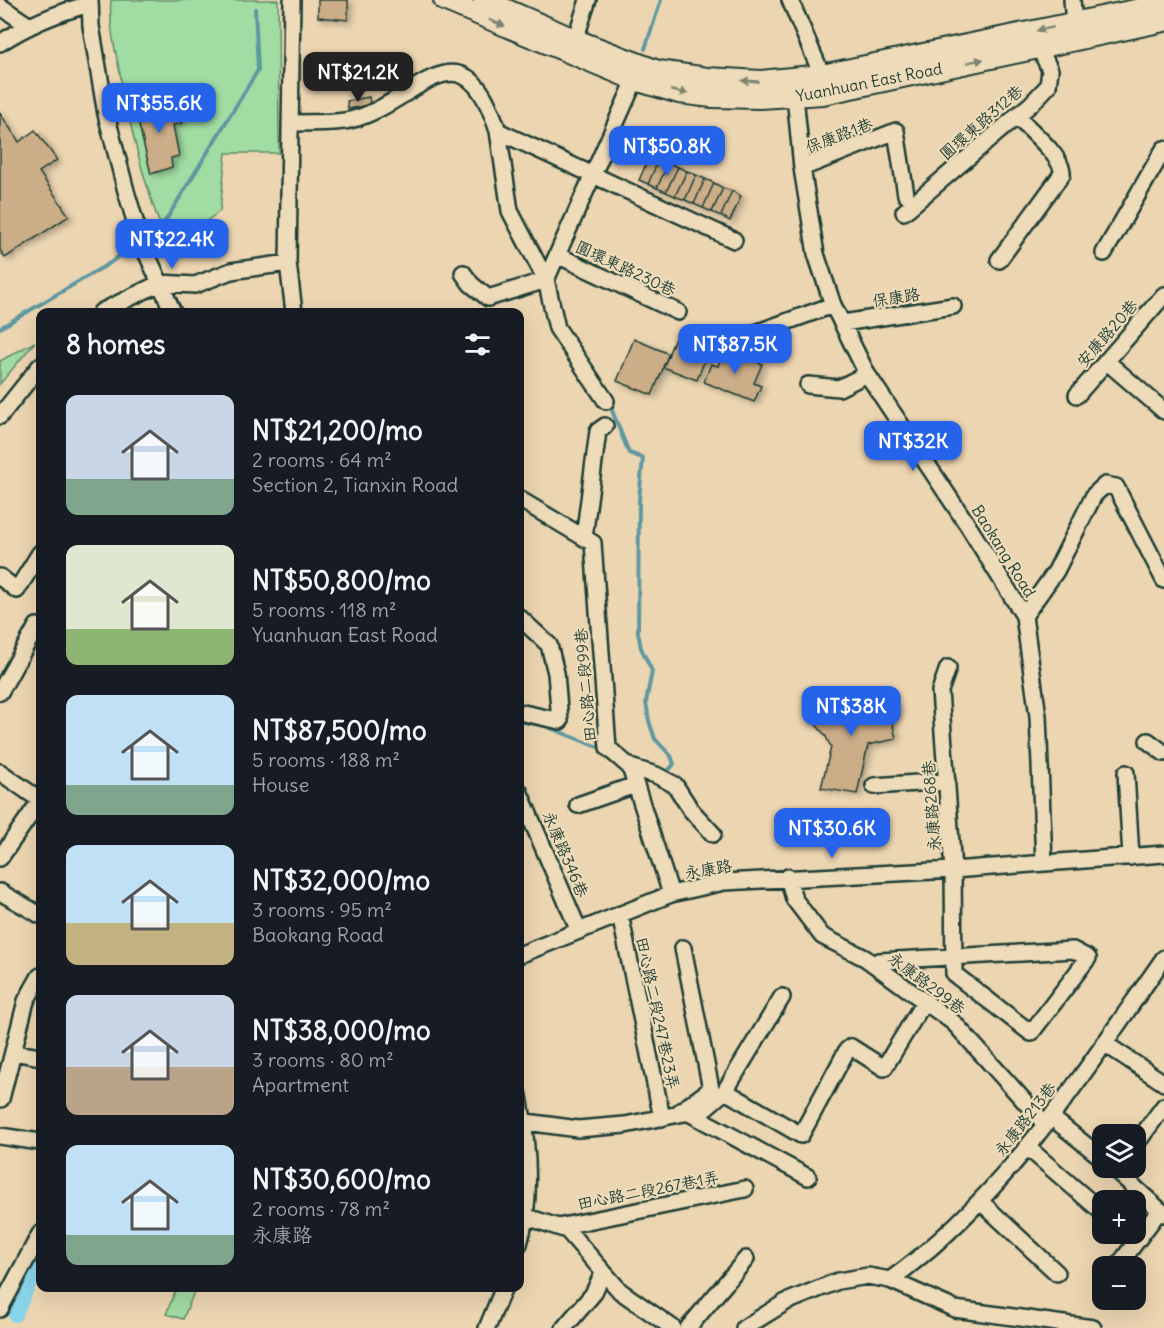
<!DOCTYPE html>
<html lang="en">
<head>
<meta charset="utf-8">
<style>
  body { margin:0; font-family:Delius,"LXGW WenKai TC",sans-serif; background:#20242c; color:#f1f3f6; height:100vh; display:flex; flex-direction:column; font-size:22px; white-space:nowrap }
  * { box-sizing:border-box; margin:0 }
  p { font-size:20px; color:#9ea1a6 }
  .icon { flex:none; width:33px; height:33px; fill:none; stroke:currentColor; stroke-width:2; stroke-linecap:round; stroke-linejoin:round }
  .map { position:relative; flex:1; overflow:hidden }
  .panel { position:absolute; left:36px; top:308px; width:488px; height:984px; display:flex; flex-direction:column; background:#171b24; border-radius:12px; box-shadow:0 6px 24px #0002 }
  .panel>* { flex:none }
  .fabs { position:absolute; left:1092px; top:1124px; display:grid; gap:12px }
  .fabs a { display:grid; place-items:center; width:54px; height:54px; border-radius:12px; background:#171b24; box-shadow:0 6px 24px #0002; font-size:30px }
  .price { position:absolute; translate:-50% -51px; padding:0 14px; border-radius:12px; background:#2563eb; color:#fff; font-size:20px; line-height:39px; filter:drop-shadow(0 2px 3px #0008) }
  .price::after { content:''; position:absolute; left:50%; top:36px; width:18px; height:14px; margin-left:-9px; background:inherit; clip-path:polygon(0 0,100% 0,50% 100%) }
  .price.current { background:#222; color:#fff }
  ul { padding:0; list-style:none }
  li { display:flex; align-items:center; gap:18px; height:150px; padding:0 30px }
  li span { display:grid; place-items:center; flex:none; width:168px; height:120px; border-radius:12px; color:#555 }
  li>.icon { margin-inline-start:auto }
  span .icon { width:72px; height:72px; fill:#fffc; stroke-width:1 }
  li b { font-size:26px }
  h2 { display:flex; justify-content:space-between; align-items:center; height:72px; padding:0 30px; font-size:26px }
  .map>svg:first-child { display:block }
</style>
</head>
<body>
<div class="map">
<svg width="1164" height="1328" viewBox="0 0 1164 1328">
  <defs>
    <filter id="shadow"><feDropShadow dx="4" dy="2.5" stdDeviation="3" flood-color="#0004"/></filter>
  </defs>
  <rect width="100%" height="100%" fill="#ecd5b1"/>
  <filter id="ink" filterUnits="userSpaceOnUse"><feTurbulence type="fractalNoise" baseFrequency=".0167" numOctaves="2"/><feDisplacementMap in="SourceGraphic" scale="12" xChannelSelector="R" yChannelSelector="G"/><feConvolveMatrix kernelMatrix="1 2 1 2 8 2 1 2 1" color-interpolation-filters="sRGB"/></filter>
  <g filter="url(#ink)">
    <path fill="#a1dca2" stroke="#608c6b" stroke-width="1.5" d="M111,0H278L279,153H226L220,211L169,249C146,191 130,130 119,68C114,46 109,23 111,0Z
      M35,342L0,384V361Z
      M177,1287H196L183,1319L166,1314Z"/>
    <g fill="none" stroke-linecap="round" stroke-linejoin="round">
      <path stroke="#5f98a1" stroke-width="4" d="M645,49L661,0
        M143,238L166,220L258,70L255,9
        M0,328L110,263L137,242
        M611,408L629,453L643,458L639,500L638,632L641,648L652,671L646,702L649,721L655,739L671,756L674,764L669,770L662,771
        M519,721L545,726L603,749"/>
      <path stroke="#8ad4ea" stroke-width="14" d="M15,1315L40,1261"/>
    </g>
    <path fill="#cbad88" stroke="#1f3d34" stroke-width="1.5" filter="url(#shadow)" d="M318,0H348V20L318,17Z
      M369,97L370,105L348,109L347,101Z
      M176,101L182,123L173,125L179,156L171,158L172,167L151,174L136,113L138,107L153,103L156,107Z
      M0,113L19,142L35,130L57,160L39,172L69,216L5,258L0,250Z
      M650,155L659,159L648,184L639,180Z
      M659,159L668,163L657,188L648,184Z
      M668,163L678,167L666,192L657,188Z
      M678,167L687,171L675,196L666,192Z
      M687,171L696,175L685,200L675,196Z
      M696,175L705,179L694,204L685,200Z
      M705,179L714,183L703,208L694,204Z
      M714,183L723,188L712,212L703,208Z
      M723,188L732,191L721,216L712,212Z
      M732,191L741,196L730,221L721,216Z
      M678,331L711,344L697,380L663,367Z
      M634,339L669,354L652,395L617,381Z
      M724,349L762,364L754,383L761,386L754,402L704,382L711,364L718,366Z
      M831,687L855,706L866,709L883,700L897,706L898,713L892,721L896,739L868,745L857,794L821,788L831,747L825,735L811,719L821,703L820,691Z"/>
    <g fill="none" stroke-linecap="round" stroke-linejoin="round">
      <defs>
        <path id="minor" d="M90,0L91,26L106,114L126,191L141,241L173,312
          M292,0L288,263L294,312
          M790,0L822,75V85
          M1072,0L1074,23
          M0,6L28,25
          M0,43C29,24 56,13 90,4
          M572,49L588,0
          M794,85L802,168L816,254L833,305L867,374L967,524L1024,616L1038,716L1044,862
          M291,123C309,122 332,124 350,120C417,104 462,17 498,131L734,240
          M498,131L510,211L546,280L557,328L606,401
          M802,168L896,131L906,195
          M904,212L1031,104L1048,86L1050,70L1039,47
          M1104,253L1164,149
          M559,256L678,312
          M999,260L1062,174C1064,158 1028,128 1016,116
          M463,273L471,284L488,298L546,280
          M546,280L635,80
          M101,312L160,283L195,285L231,271L288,263
          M843,323L953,306
          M747,336L833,305
          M1106,361L1164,411
          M808,385L839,388L867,374
          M1077,395L1164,295
          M0,416L40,366
          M519,499L593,543L608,748L630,767L671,894
          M584,538L598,431L605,426
          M0,577L17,590L40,553
          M1024,616L1056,571L1094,495L1105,485L1116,487L1164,580
          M519,617L549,645L556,673L560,721L519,712
          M0,692L37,626
          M1148,741L1164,753
          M630,767L656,775L675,785L691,810L713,834
          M0,772L40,800
          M1126,773L1131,857
          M874,786L947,781
          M519,791L579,931
          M578,805L635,785
          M0,858L40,801
          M788,877L794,899L822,936L865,958L954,1023L1045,1124
          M0,892L40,915
          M620,914L662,1118
          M519,955L671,894L724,882L953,870L1164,854
          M879,961L1073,950L1088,958L1031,1033L954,974L953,870L940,691L948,668
          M1104,1043L1164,1083
          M13,1052L40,1057
          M725,1091L782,997
          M519,1096C528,1144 533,1197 519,1244
          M1,1099L26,1001L40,976
          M679,1112L711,1089L683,948
          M689,1113L808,1177
          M1051,1117L1102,1158
          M519,1121L578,1129L625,1125L704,1109L725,1091L801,1135L847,1050L851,1047L884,1068L924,1002
          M0,1136L40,1142
          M1139,1140L1164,1106
          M1027,1147L1102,1212
          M1112,1167L1164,1214
          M981,1202L1057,1273
          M527,1217L567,1230L620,1291L673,1328
          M558,1227L745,1189
          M1121,1262L1160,1210
          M890,1280C1006,1197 1083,1073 1164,958
          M0,1309L40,1234
          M487,1328L504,1287
          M564,1328L593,1294L603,1273
          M688,1328L746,1259
          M744,1328L786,1302L838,1281L868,1276L890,1280L955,1309L1093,1328"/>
        <path id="major" d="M444,0L635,80L679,93L712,97L760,98L823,94L1164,21
          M484,0L576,40L658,71L707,78L761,81L822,75L1164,4"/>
      </defs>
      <use href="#minor" stroke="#1f3d34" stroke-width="20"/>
      <use href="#major" stroke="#1f3d34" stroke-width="24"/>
      <use href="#minor" stroke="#eedbb9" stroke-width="15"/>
      <use href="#major" stroke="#eedbb9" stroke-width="20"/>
    </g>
    <defs><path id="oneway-solid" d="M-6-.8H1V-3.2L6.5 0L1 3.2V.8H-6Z" transform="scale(1.5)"/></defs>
    <g fill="#7c8470">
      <use href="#oneway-solid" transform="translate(497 23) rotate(23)"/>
      <use href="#oneway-solid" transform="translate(1045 29) rotate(168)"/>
      <use href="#oneway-solid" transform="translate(975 61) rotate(-12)"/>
      <use href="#oneway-solid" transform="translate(750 81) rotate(-177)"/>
      <use href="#oneway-solid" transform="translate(679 92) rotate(11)"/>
    </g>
  </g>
  <g text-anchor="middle" stroke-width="4.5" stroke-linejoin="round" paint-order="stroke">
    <g font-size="16" fill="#1f3d34" stroke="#eedbb9">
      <text transform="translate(869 82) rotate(-11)" y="6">Yuanhuan East Road</text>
      <text transform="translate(981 122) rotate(-41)" y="6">圓環東路312巷</text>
      <text transform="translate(839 135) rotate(-21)" y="6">保康路1巷</text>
      <text transform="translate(626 268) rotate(25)" y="6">圓環東路230巷</text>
      <text transform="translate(896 297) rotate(-9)" y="6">保康路</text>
      <text transform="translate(1107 333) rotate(-49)" y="6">安康路20巷</text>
      <text transform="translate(1004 551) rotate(58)" y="6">Baokang Road</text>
      <text transform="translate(585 685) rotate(-95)" y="6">田心路二段99巷</text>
      <text transform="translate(931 806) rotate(-94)" y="6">永康路268巷</text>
      <text transform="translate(566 854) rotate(67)" y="6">永康路346巷</text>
      <text transform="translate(708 869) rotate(-10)" y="6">永康路</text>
      <text transform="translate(927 983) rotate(37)" y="6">永康路299巷</text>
      <text transform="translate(658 1013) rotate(78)" y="6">田心路二段247巷23弄</text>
      <text transform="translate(1025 1119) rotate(-52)" y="6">永康路213巷</text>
      <text transform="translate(648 1190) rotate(-11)" y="6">田心路二段267巷1弄</text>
    </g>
  </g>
</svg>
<div class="fabs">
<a><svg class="icon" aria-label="layers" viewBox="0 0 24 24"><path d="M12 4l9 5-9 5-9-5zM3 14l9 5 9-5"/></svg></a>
<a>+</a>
<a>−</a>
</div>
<b class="price current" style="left:358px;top:103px">NT$21.2K</b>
<b class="price" style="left:159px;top:134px">NT$55.6K</b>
<b class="price" style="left:667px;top:177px">NT$50.8K</b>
<b class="price" style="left:172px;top:270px">NT$22.4K</b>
<b class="price" style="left:735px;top:375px">NT$87.5K</b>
<b class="price" style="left:913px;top:472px">NT$32K</b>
<b class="price" style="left:851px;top:737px">NT$38K</b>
<b class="price" style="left:832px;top:859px">NT$30.6K</b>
<section class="panel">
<h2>8 homes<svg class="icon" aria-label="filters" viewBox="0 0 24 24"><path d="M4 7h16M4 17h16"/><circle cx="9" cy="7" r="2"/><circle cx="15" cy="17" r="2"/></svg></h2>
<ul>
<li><span style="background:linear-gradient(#c9d6e8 70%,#7fa58c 0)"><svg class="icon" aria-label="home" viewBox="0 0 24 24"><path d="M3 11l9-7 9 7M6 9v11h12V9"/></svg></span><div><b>NT$21,200/mo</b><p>2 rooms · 64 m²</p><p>Section 2, Tianxin Road</p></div></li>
<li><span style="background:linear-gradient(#dfe7d0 70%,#8fb573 0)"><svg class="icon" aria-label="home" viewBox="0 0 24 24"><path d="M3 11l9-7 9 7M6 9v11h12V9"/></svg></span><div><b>NT$50,800/mo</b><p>5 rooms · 118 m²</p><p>Yuanhuan East Road</p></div></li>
<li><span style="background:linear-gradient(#bfe0f5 75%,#7fa58c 0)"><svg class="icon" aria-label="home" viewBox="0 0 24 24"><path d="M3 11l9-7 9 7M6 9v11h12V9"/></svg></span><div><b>NT$87,500/mo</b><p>5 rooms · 188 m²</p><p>House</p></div></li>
<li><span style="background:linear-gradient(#bfe0f5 65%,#c2b280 0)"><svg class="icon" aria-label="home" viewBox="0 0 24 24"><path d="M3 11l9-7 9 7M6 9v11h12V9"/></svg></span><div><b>NT$32,000/mo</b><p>3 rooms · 95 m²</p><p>Baokang Road</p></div></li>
<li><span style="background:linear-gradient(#c9d6e8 60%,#b9a48a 0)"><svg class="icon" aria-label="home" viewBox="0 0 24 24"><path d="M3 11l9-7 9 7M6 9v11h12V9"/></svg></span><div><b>NT$38,000/mo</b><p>3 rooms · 80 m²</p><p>Apartment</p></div></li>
<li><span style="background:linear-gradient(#bfe0f5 75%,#7fa58c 0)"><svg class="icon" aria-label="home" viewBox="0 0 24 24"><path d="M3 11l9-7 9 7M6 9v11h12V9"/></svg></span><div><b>NT$30,600/mo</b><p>2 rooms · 78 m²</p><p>永康路</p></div></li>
</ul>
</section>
</div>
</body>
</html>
